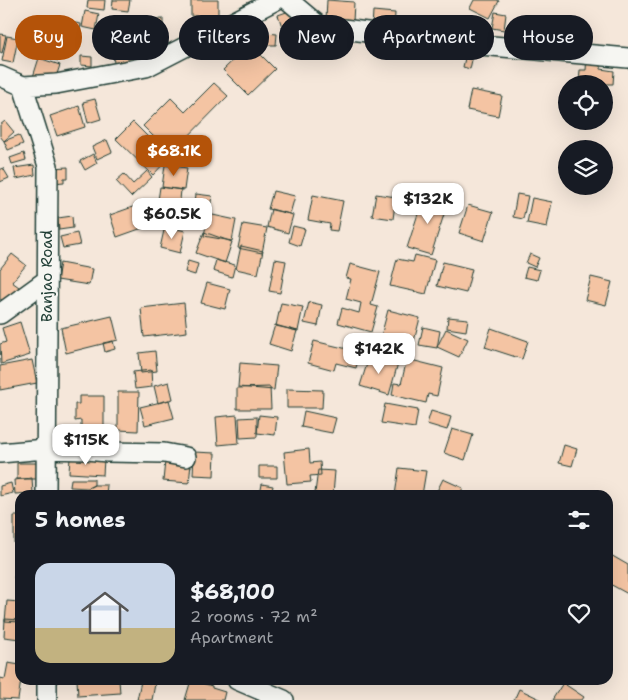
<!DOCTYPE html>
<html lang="en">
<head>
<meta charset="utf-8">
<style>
  body { margin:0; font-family:"Shantell Sans",sans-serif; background:#20242c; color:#f1f3f6; height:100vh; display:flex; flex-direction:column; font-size:19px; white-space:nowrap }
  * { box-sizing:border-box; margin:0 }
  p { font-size:16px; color:#9ea1a6 }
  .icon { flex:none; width:28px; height:28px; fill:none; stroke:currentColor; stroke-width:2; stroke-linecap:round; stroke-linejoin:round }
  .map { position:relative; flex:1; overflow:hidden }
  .drawer { position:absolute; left:15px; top:490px; width:598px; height:195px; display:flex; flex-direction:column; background:#171b24; border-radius:15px; box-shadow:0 5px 20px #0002 }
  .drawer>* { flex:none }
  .guide { position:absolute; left:15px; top:15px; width:599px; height:45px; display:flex; gap:10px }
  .tools { position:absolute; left:558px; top:75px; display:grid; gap:10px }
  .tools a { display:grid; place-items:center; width:55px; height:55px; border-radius:50%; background:#171b24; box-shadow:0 5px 20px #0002; font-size:25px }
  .price { position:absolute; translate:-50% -42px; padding:0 11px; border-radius:10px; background:#fff; color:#222; font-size:16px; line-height:32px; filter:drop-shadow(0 1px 2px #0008) }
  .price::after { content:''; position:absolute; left:50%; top:30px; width:15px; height:11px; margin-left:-8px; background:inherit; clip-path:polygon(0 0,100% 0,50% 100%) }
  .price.current { background:#b45309; color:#fff }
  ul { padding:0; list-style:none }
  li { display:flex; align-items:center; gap:15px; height:125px; padding:0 20px }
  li+li { border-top:1px solid #363941 }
  li span { display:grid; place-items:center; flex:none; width:140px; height:100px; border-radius:15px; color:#555 }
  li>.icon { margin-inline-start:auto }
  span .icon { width:60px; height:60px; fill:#fffc; stroke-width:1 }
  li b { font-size:21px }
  h2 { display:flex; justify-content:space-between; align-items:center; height:60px; padding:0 20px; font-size:21px }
  .pill { padding:0 18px; border-radius:22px; background:#171b24; box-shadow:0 5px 20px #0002; font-size:18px; line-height:45px }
  .pill.current { background:#b45309; color:#fff }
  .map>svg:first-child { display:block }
</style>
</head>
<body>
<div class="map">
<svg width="628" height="700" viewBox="0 0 628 700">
  <rect width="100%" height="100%" fill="#f5e7da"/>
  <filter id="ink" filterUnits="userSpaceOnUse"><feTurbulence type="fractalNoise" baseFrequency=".02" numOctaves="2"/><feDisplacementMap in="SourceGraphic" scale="10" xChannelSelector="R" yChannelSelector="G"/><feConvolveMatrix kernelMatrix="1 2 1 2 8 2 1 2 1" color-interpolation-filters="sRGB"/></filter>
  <g filter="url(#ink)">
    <path fill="#f4c4a3" stroke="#1f3d34" d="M88,0H105L104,10L87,8Z
      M113,0H130L128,11L112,9Z
      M191,0H218V16H191Z
      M327,0L354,2L353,22L326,20Z
      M474,0H497L499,1L490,18L470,8Z
      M295,9L303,29L285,35L278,15Z
      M85,11L99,14L96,30L82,27Z
      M373,11L395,13L394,30L372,28Z
      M495,12L506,14L504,30L492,28Z
      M163,19V39L118,41L117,22Z
      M64,21L81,24L78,43L61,40Z
      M434,22L451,24L449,39L432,37Z
      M302,23L310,40L293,48L285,31Z
      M460,23L480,24L479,39L459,38Z
      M266,33L277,34L276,45H265Z
      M0,34L6,35L2,53L0,52Z
      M46,35L65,44L58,61L38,53Z
      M7,36L18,38L13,63L2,61Z
      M155,38L157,60L114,64L112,42Z
      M250,44L275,69L248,95L223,70Z
      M587,55L602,56L601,69L614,71L613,84H606L604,115V84H579L580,70H586Z
      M81,56L92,57V66L81,65Z
      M39,58L60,65L53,86L32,80Z
      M465,58L472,60L470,69L463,67Z
      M214,83L228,96L171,154L143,126L171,98L185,112Z
      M471,90L502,96L498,116L467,110Z
      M95,99L101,119L88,123L83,102Z
      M79,106L85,127L57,136L50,116Z
      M5,121L14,132L4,141L0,136V125Z
      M133,122L169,158L153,175L116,139Z
      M19,135L23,144L8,150L4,141Z
      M200,138L210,144L204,153L195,147Z
      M107,140L112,152L97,159L92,147Z
      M24,153L26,160L12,164L10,158Z
      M93,154L97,163L85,170L80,161Z
      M34,165L35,175L16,179L14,168Z
      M165,165L187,168L184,190L162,187Z
      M68,167V178H64V182L53,183L52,168Z
      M3,168L9,178L0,182V170Z
      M147,171L152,177L131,197L116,181L124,174L133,184Z
      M160,187L181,190L179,210L157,207Z
      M273,191L295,196L290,214L268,209Z
      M196,194L212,196L209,214L194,212Z
      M376,194L396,197L393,219L372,216Z
      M517,194L528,196L523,219L513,217Z
      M313,195L343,201L337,231L329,230L330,224L308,220Z
      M424,195L448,202L431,255L407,248Z
      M532,198L552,202L547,227L527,223Z
      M141,204L148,226L117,237L110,215Z
      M468,205L493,212L484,241L459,233Z
      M271,209L293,215L288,233L267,227Z
      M208,214L236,220L232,241L204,236Z
      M72,216L73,228L59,230L58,218Z
      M243,224L267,228L262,253L238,248Z
      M165,226L185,231L180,253L160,248Z
      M293,226L305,229L300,246L289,242Z
      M204,232L232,242L225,263L196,253Z
      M77,233L80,245L63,248L60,237Z
      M241,246L263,251L258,274L236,269Z
      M12,254L26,265L12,282L26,292L13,309L0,299V269Z
      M530,254L539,258L535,267L526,263Z
      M415,255L435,260L426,294L390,286L397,259L413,262Z
      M275,259L286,261L280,293L269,291Z
      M216,260L235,265L232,277L213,271Z
      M188,261L198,264L195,275L185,272Z
      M443,262L472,269L466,293L437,286Z
      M60,263L92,269L89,285L57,280Z
      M350,264L380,272L371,305L378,307L371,332L338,323L342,308L359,313L361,303L346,299L351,279L346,278Z
      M527,267L540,270L537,280L524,277Z
      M591,277L612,282L606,305L585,300Z
      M207,283L230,289L225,309L201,303Z
      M309,302L322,305L318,326L304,323Z
      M184,303L187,332L144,337L141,308Z
      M281,303L303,307L298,331L276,326Z
      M388,310L420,318L413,345L381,336Z
      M112,316L118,340L66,353L61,328Z
      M448,317L468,319L466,331L447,328Z
      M20,322L30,355L1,364L0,344L6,342L2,328Z
      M275,325L297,331L291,351L269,344Z
      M423,327L440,331L437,348L419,345Z
      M491,328L528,341L522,359L485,347Z
      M446,329L468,339L459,357L437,347Z
      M113,341L115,349L105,352L103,343Z
      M314,341L360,352L356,368L336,363L334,370L308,363Z
      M155,351L157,371L141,373L139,353Z
      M370,354L398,363L389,395L360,386Z
      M407,359L443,368L437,396L428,394L426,403L392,395L394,383L401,384Z
      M32,360L37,383L0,390V366Z
      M240,363L277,366L274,390L238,387Z
      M151,370L152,387L135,389L133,372Z
      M169,382L173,399L158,403L154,386Z
      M270,387L271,409H237V388Z
      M287,389L323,390L322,408H287Z
      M118,392H139L138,431L118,430Z
      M79,396H104V427L103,429H81V420L75,421V404H79Z
      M169,400L174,418L145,425L140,407Z
      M385,404L418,410L415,428L381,423Z
      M304,411L336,418L332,433L301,427Z
      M431,411L451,417L447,430L427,424Z
      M237,415L239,443L218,445L216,417Z
      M259,415L277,417L275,435L257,433Z
      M257,417V437L240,438L239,418Z
      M452,429L473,435L465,460L444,453Z
      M564,445L577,449L572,466L559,463Z
      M309,449L310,463L320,462L321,475L310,476L311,482L287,484L284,452Z
      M194,452L215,453L214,476L193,475Z
      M70,457L104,459L103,475L69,473Z
      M165,461L191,464L189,483L163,481Z
      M17,463H38L37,479H17Z
      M259,466H277V478H259Z
      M399,468L426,471L422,495H395Z
      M318,470L335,471L333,495L315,493Z
      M32,478L33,493L15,494L14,480Z
      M71,479H94V485L88,488L70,487Z
      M443,479L463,488L459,495H435Z
      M11,483L13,493L0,496V486Z
      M262,484L273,486L271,495H260Z
      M94,485H107L106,495H86L88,488Z
      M14,516H20V543H14Z
      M609,554L628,565V594L608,583Z
      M17,564H20V579L14,578Z
      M7,601L20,602V622L5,621Z
      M5,619L20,620V639L4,637Z
      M8,663L20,665L21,680L18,700L0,699V678L5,679Z
      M77,680H119L120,693L78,696Z
      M191,680L212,686V688L225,692L223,700H185Z
      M141,681L155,684L152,700H137Z
      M563,683L584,697L582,700H552Z
      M519,689L542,700H514Z"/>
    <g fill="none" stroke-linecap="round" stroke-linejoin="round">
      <defs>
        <path id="minor" d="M288,0L319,26L447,42L628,58
          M0,76L23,86L48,166L46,495
          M23,86L56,84L146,67L276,0
          M0,314L47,280
          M0,453L45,449L87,450L107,452L164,453L186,457
          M237,680L284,700
          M47,700V680"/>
      </defs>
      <use href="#minor" stroke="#1f3d34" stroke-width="22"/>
      <use href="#minor" stroke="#f6f6f2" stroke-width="19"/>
    </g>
  </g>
  <g text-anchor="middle" stroke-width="4" stroke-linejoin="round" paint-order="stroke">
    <g font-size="15" fill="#1f3d34" stroke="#f6f6f2">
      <text transform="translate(47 276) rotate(-90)" y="5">Banjao Road</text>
    </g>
  </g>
</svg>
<div class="tools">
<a><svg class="icon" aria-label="locate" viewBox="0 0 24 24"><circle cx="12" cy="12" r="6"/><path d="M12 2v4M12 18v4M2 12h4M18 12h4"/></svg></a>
<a><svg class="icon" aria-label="layers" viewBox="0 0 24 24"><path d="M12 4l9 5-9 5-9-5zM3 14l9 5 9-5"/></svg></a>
</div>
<b class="price current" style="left:174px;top:177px">$68.1K</b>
<b class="price" style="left:428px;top:225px">$132K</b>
<b class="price" style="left:172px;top:240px">$60.5K</b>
<b class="price" style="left:379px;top:375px">$142K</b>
<b class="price" style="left:86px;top:466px">$115K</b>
<div class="guide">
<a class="pill current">Buy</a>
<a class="pill">Rent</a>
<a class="pill">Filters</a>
<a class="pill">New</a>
<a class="pill">Apartment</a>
<a class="pill">House</a>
</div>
<section class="drawer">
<h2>5 homes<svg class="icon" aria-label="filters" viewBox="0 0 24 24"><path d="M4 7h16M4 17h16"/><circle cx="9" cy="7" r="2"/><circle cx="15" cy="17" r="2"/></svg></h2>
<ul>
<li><span style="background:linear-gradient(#c9d6e8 65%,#c2b280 0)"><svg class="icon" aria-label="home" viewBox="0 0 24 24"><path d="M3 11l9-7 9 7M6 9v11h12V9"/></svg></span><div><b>$68,100</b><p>2 rooms · 72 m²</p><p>Apartment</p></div><svg class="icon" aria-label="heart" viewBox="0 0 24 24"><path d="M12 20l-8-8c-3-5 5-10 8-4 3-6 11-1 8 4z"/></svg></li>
</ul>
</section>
</div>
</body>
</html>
